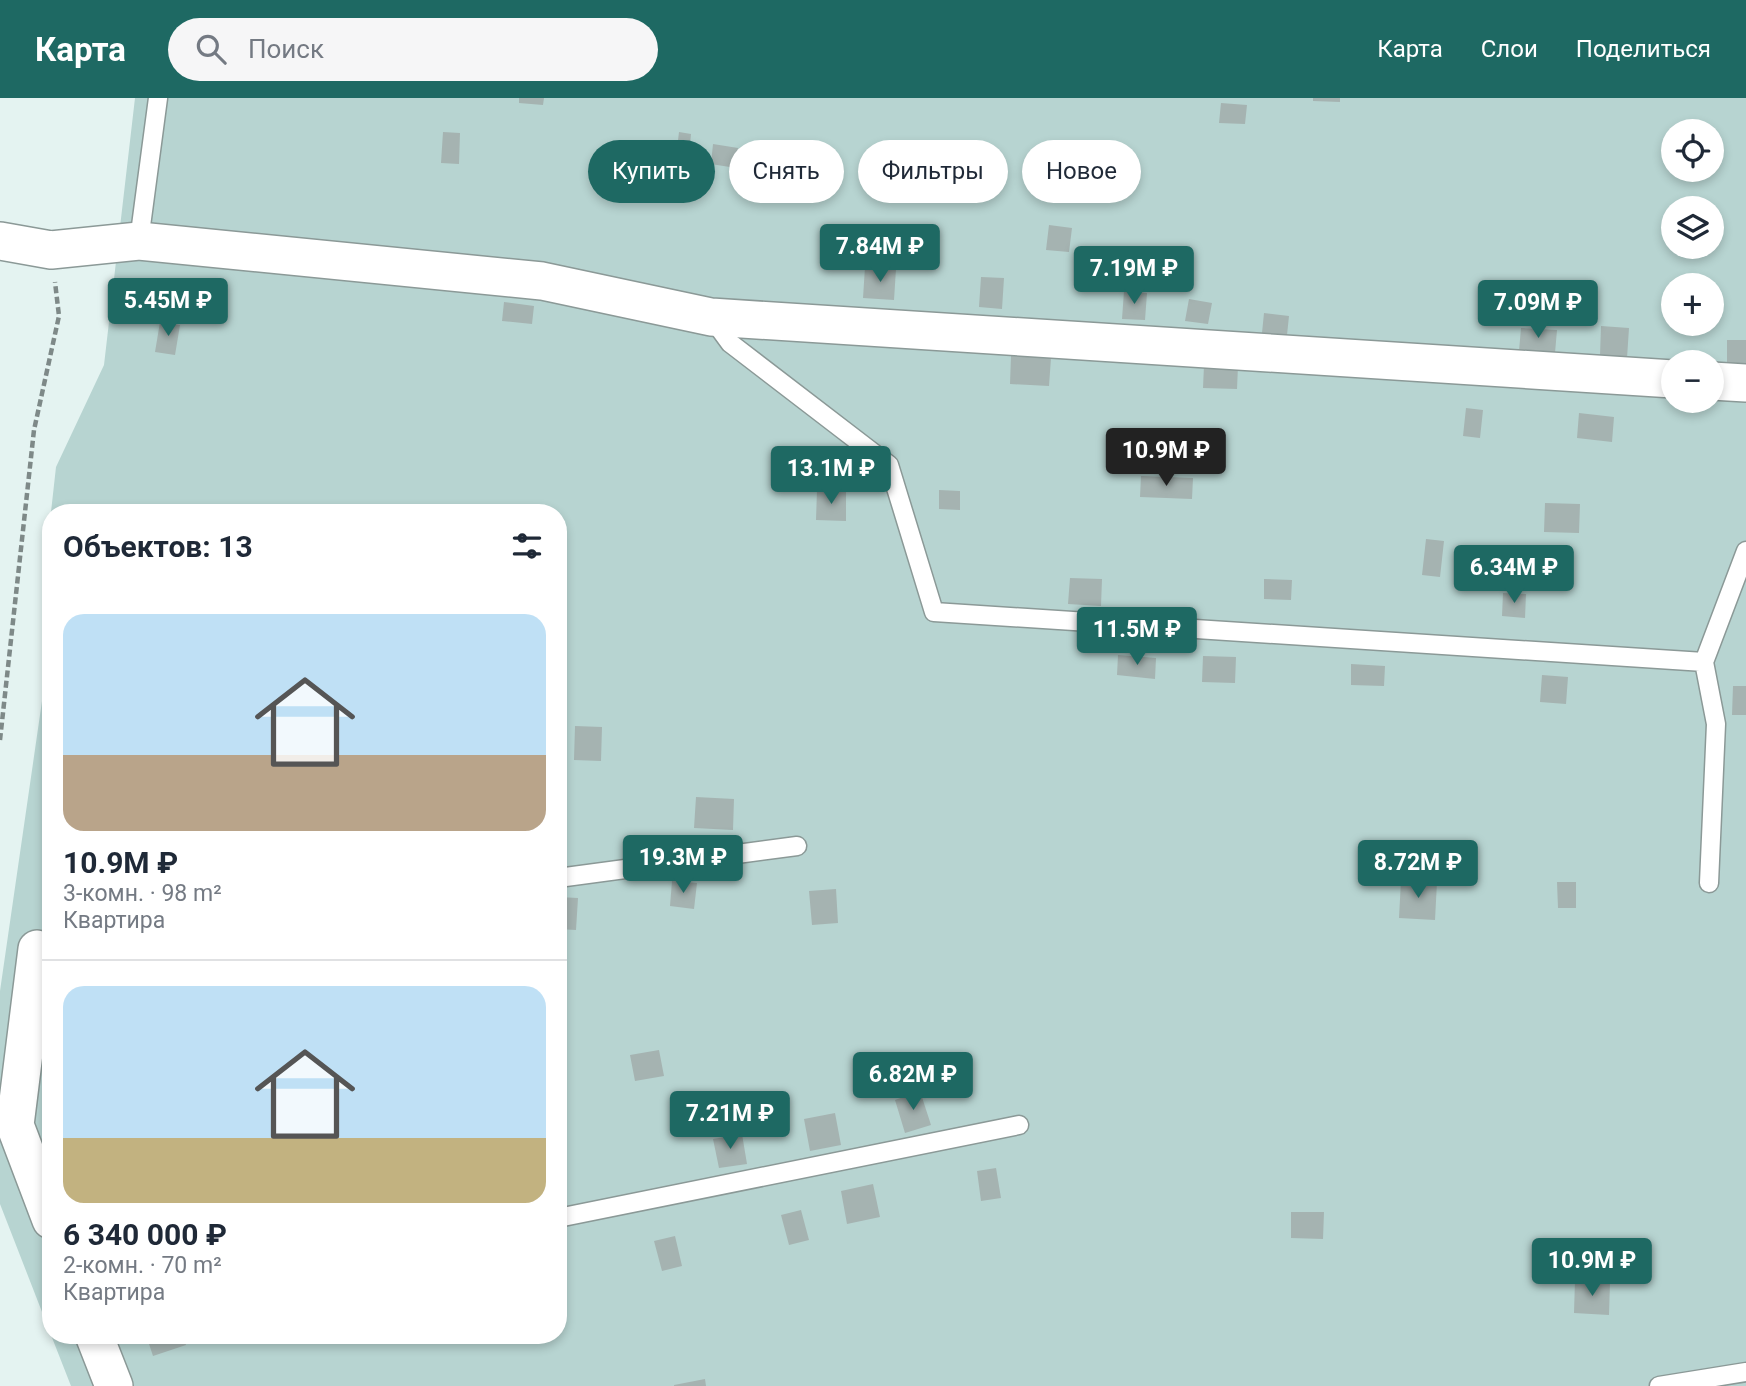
<!DOCTYPE html>
<html lang="ru">
<head>
<meta charset="utf-8">
<style>
  body { margin:0; font-family:Roboto,sans-serif; background:#f6f6f7; color:#1f2937; height:100vh; display:flex; flex-direction:column; font-size:26px; white-space:nowrap }
  * { box-sizing:border-box; margin:0 }
  p { font-size:23px; color:#747a83 }
  .icon { flex:none; width:38px; height:38px; fill:none; stroke:currentColor; stroke-width:2; stroke-linecap:round; stroke-linejoin:round }
  .map { position:relative; flex:1; overflow:hidden }
  .drawer { position:absolute; left:42px; top:406px; width:525px; height:840px; display:flex; flex-direction:column; background:#fff; border-radius:28px; box-shadow:0 4px 10px #0003 }
  .drawer>* { flex:none }
  .hud { position:absolute; left:588px; top:42px; width:665px; height:63px; display:flex; gap:14px }
  .fabs { position:absolute; left:1661px; top:21px; display:grid; gap:14px }
  .fabs a { display:grid; place-items:center; width:63px; height:63px; border-radius:50%; background:#fff; box-shadow:0 4px 10px #0003; font-size:35px }
  .price { position:absolute; translate:-50% -60px; padding:0 16px; border-radius:7px; background:#1e6963; color:#fff; font-size:23px; line-height:46px; filter:drop-shadow(0 2px 4px #0008) }
  .price::after { content:''; position:absolute; left:50%; top:42px; width:21px; height:16px; margin-left:-10px; background:inherit; clip-path:polygon(0 0,100% 0,50% 100%) }
  .price.selected { background:#222; color:#fff }
  ul { padding:0; list-style:none }
  li { display:grid; align-content:center; gap:14px; height:371px; padding:0 21px }
  li+li { border-top:2px solid #e0e1e3 }
  li span { display:grid; place-items:center; height:217px; border-radius:21px; color:#555 }
  li>.icon { margin-inline-start:auto }
  span .icon { width:126px; height:126px; fill:#fffc; stroke-width:1 }
  li b { font-size:30px }
  h2 { display:flex; justify-content:space-between; align-items:center; height:84px; padding:0 21px; font-size:30px }
  .tag { padding:0 24px; border-radius:32px; background:#fff; box-shadow:0 4px 10px #0003; font-size:24px; line-height:63px }
  .tag.selected { background:#1e6963; color:#fff }
  header { display:flex; align-items:center; gap:42px; box-sizing:border-box; height:98px; padding:0 35px; background:#1e6963; color:#fff }
  header strong { font-size:33px }
  nav { display:flex; gap:38px; margin-inline-start:auto; font-size:24px }
  .search { width:490px; height:63px; background:#f6f6f7; display:flex; align-items:center; gap:18px; box-sizing:border-box; padding:0 24px; border-radius:38px; color:#747a83; font-size:26px }
  .map>svg:first-child { display:block }
</style>
</head>
<body>
<header>
<strong>Карта</strong>
<div class="search"><svg class="icon" aria-label="search" viewBox="0 0 24 24"><circle cx="10" cy="10" r="6"/><path d="M15 15l6 6"/></svg>Поиск</div>
<nav><a>Карта</a><a>Слои</a><a>Поделиться</a></nav>
</header>
<div class="map">
<svg width="1746" height="1288" viewBox="0 0 1746 1288">
  <rect width="100%" height="100%" fill="#e4f3f1"/>
  <path fill="#b7d4d1" fill-rule="evenodd" d="M135,0H1746V1288H71L51,1237H558V415H51V520L45,468L56,369L104,267ZM1673,33H1712V72H1673ZM1673,110H1712V149H1673ZM1673,187H1712V226H1673ZM1673,264H1712V303H1673Z
    M51,541V1237L0,1106V893Z"/>
  <path fill="#a5b3b1" d="M519,0H544L543,7L519,5Z
    M1313,0H1340V4L1313,3Z
    M1221,5L1247,7L1245,26L1219,25Z
    M443,34L460,35L459,66L441,65Z
    M679,34L691,36L688,68L675,67Z
    M713,46L738,50L736,70L711,66Z
    M812,57H830V87L812,86Z
    M1049,127L1072,130L1069,154L1046,152Z
    M865,169L896,171L894,202L863,200Z
    M981,179L1004,180L1002,211L979,209Z
    M1124,193L1147,195L1145,222L1122,221Z
    M1189,201L1212,205L1208,226L1185,223Z
    M504,204L534,208L532,226L502,223Z
    M1264,215L1289,218L1287,237L1262,235Z
    M160,224L180,227L175,257L155,254Z
    M1601,228L1629,230L1627,260L1600,258Z
    M1521,230L1557,232L1555,255L1519,253Z
    M1727,242H1746V270H1727Z
    M1011,258L1051,260L1049,288L1010,286Z
    M1204,267L1238,268L1237,291L1203,290Z
    M1466,310L1483,312L1480,340L1463,338Z
    M1579,315L1614,319L1612,344L1577,340Z
    M1141,378L1193,380L1192,401L1140,399Z
    M817,392L846,393V423L816,422Z
    M939,392L960,393V412L939,411Z
    M1545,405L1580,406L1579,435L1544,434Z
    M1426,441L1444,443L1440,479L1422,477Z
    M1070,480L1102,481L1101,508L1068,506Z
    M1264,481L1292,482L1291,502L1264,501Z
    M1503,495L1526,496L1525,520L1502,518Z
    M1118,557L1156,560L1155,581L1117,577Z
    M1203,558L1236,559L1235,585L1202,584Z
    M1351,566L1385,568L1384,588L1351,587Z
    M1542,577L1568,579L1566,606L1540,604Z
    M1733,588H1746V617H1732Z
    M575,628L602,629L601,663L574,662Z
    M696,699L734,701L733,732L694,730Z
    M1401,782L1437,784L1435,822L1399,820Z
    M672,783L697,785L694,811L670,808Z
    M1557,784H1576V810H1558Z
    M836,791L838,825L812,827L809,793Z
    M558,799L578,800L576,832L558,831Z
    M659,952L664,978L635,983L630,957Z
    M920,993L931,1027L905,1035L895,1002Z
    M835,1015L841,1047L810,1053L804,1021Z
    M742,1036L747,1066L719,1070L713,1041Z
    M996,1070L1001,1100L981,1103L977,1073Z
    M873,1086L880,1119L847,1126L841,1093Z
    M801,1112L809,1142L789,1147L781,1117Z
    M1291,1114H1324L1323,1141L1291,1140Z
    M675,1138L682,1168L662,1173L654,1143Z
    M1575,1182L1610,1184L1609,1217L1574,1215Z
    M146,1237H183L186,1247L153,1258Z
    M705,1281L706,1288H674V1287Z"/>
  <g fill="none" stroke-linecap="round" stroke-linejoin="round">
    <defs>
      <path id="lane" d="M139,143L158,0
        M711,219L730,245L889,367L934,514L1704,564
        M558,780L797,748
        M1709,785L1716,626L1704,564L1746,453
        M558,1120L1019,1027
        M1659,1288L1746,1274"/>
      <path id="street" d="M0,143L51,152L139,143L542,183L711,219L1673,281
        M1712,283L1746,285
        M37,851L15,1027L51,1122
        M94,1237L114,1288"/>
    </defs>
    <use href="#lane" stroke="#8b9997" stroke-width="21"/>
    <use href="#street" stroke="#8b9997" stroke-width="40"/>
    <path stroke="#7e8988" stroke-width="4.5" stroke-dasharray="7 3.5" stroke-linecap="butt" d="M0,642L34,332L59,218L55,184"/>
    <use href="#lane" stroke="#fff" stroke-width="18"/>
    <use href="#street" stroke="#fff" stroke-width="37"/>
  </g>
</svg>
<div class="fabs">
<a><svg class="icon" aria-label="locate" viewBox="0 0 24 24"><circle cx="12" cy="12" r="6"/><path d="M12 2v4M12 18v4M2 12h4M18 12h4"/></svg></a>
<a><svg class="icon" aria-label="layers" viewBox="0 0 24 24"><path d="M12 4l9 5-9 5-9-5zM3 14l9 5 9-5"/></svg></a>
<a>+</a>
<a>−</a>
</div>
<b class="price" style="left:880px;top:186px">7.84M ₽</b>
<b class="price" style="left:1134px;top:208px">7.19M ₽</b>
<b class="price" style="left:168px;top:240px">5.45M ₽</b>
<b class="price" style="left:1538px;top:242px">7.09M ₽</b>
<b class="price selected" style="left:1166px;top:390px">10.9M ₽</b>
<b class="price" style="left:831px;top:408px">13.1M ₽</b>
<b class="price" style="left:1514px;top:507px">6.34M ₽</b>
<b class="price" style="left:1137px;top:569px">11.5M ₽</b>
<b class="price" style="left:683px;top:797px">19.3M ₽</b>
<b class="price" style="left:1418px;top:802px">8.72M ₽</b>
<b class="price" style="left:913px;top:1014px">6.82M ₽</b>
<b class="price" style="left:730px;top:1053px">7.21M ₽</b>
<b class="price" style="left:1592px;top:1200px">10.9M ₽</b>
<div class="hud">
<a class="tag selected">Купить</a>
<a class="tag">Снять</a>
<a class="tag">Фильтры</a>
<a class="tag">Новое</a>
</div>
<section class="drawer">
<h2>Объектов: 13<svg class="icon" aria-label="filters" viewBox="0 0 24 24"><path d="M4 7h16M4 17h16"/><circle cx="9" cy="7" r="2"/><circle cx="15" cy="17" r="2"/></svg></h2>
<ul>
<li><span style="background:linear-gradient(#bfe0f5 65%,#b9a48a 0)"><svg class="icon" aria-label="home" viewBox="0 0 24 24"><path d="M3 11l9-7 9 7M6 9v11h12V9"/></svg></span><div><b>10.9M ₽</b><p>3-комн. · 98 m²</p><p>Квартира</p></div></li>
<li><span style="background:linear-gradient(#bfe0f5 70%,#c2b280 0)"><svg class="icon" aria-label="home" viewBox="0 0 24 24"><path d="M3 11l9-7 9 7M6 9v11h12V9"/></svg></span><div><b>6 340 000 ₽</b><p>2-комн. · 70 m²</p><p>Квартира</p></div></li>
</ul>
</section>
</div>
</body>
</html>
